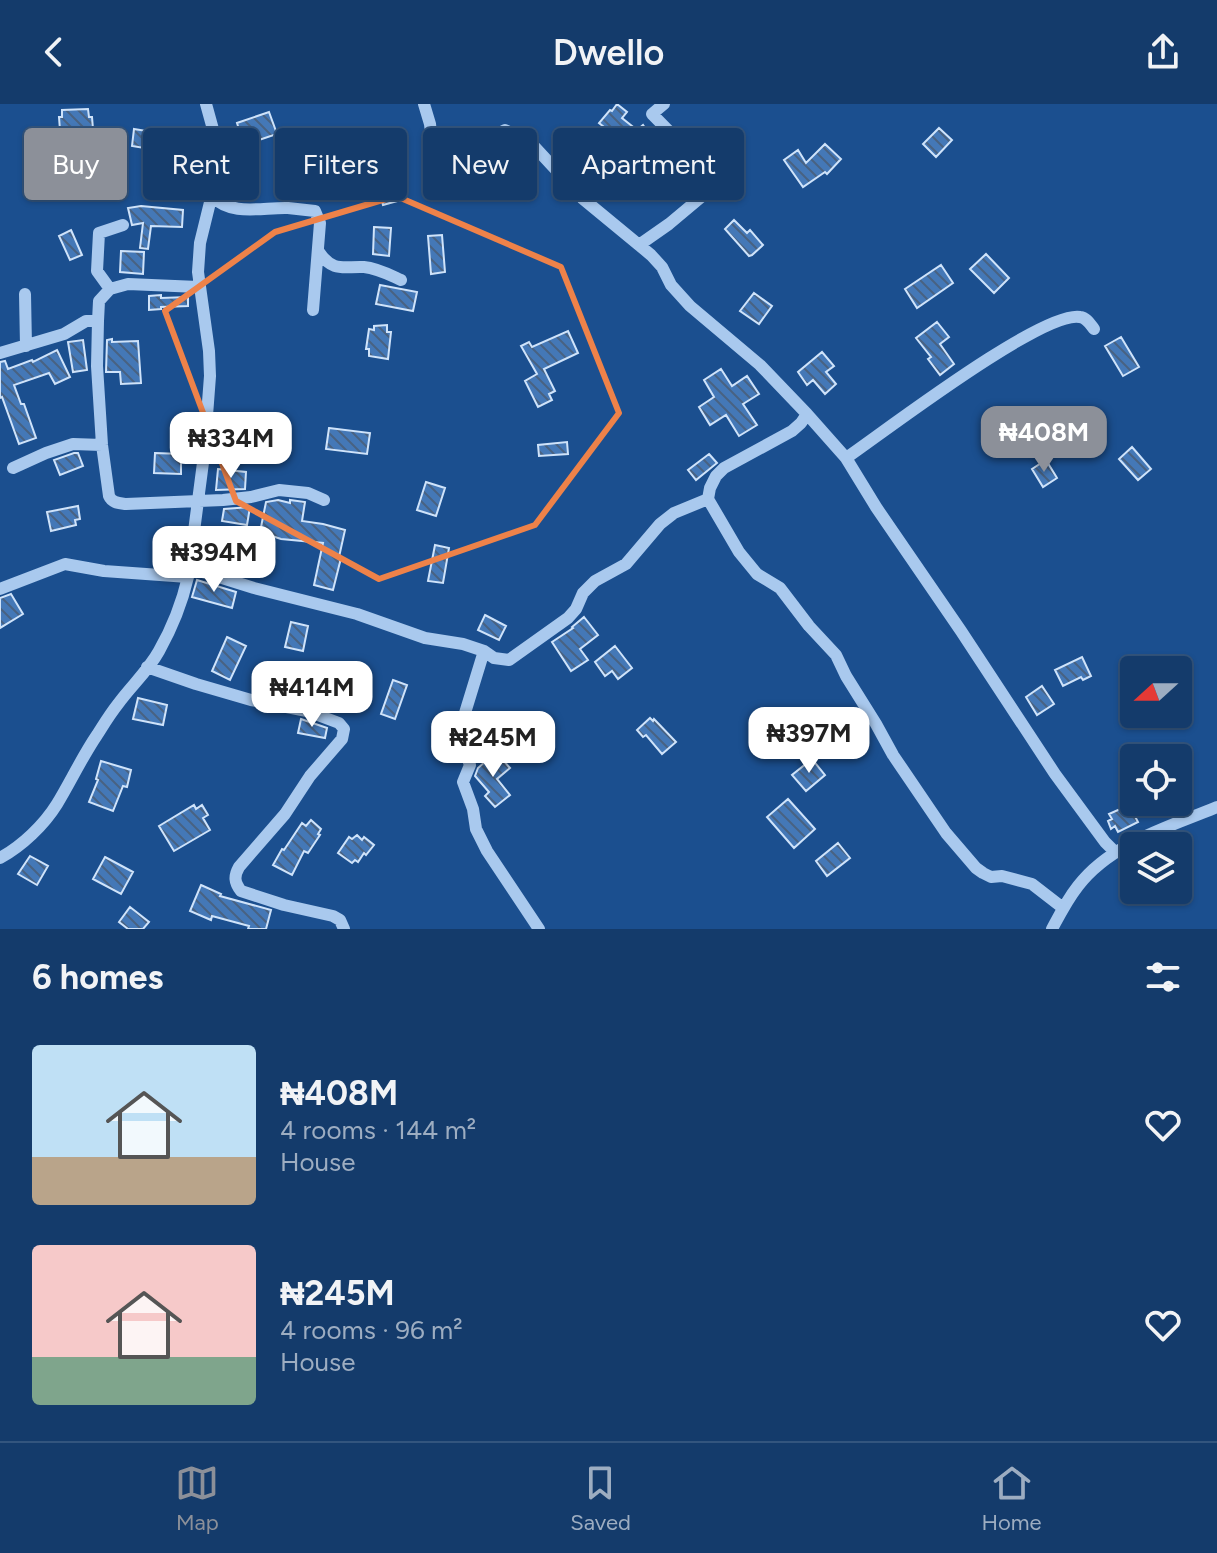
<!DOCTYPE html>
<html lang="en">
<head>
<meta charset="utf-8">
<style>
  body { margin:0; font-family:Figtree,sans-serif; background:#214673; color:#f1f3f6; height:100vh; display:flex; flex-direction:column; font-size:30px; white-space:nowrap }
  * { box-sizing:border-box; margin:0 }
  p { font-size:26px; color:#9dadc1 }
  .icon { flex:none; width:44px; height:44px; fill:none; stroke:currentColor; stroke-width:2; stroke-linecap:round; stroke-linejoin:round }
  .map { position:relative; height:825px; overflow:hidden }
  .drawer { display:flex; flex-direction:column; background:#143b6b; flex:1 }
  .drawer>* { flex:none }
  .top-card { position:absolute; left:24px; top:24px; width:800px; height:72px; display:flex; gap:16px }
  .needle { width:52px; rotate:249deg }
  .fabs { position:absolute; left:1120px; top:552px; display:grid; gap:16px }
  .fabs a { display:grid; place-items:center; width:72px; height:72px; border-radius:8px; background:#143b6b; box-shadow:0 2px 6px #0004,0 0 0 2px #33557e; font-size:40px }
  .price { position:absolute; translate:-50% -68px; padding:0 18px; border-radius:16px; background:#fff; color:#222; font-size:26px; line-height:52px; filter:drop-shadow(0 2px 4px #0008) }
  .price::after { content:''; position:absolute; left:50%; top:48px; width:24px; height:18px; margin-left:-12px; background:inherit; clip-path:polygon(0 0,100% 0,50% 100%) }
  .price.active { background:#8c9099; color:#fff }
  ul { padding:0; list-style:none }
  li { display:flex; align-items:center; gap:24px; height:200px; padding:0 32px }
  li span { display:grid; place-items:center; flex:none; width:224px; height:160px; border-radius:8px; color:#555 }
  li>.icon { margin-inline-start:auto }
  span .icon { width:96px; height:96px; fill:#fffc; stroke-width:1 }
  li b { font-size:34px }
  h2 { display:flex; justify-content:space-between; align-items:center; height:96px; padding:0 32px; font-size:34px }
  .tag { padding:0 28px; border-radius:8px; background:#143b6b; box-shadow:0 2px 6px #0004,0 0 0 2px #33557e; font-size:28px; line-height:72px }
  .tag.active { background:#8c9099; color:#fff }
  header { display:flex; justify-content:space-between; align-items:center; height:104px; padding:0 32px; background:#143b6b; font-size:36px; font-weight:600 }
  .menu { display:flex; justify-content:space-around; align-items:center; height:112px; border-top:2px solid #33557e; background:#143b6b; font-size:22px; color:#9dadc1 }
  .menu a { display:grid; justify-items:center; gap:4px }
  .menu .active { color:#8c9099 }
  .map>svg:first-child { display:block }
</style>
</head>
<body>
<header><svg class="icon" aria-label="back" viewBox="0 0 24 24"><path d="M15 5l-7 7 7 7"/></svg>Dwello<svg class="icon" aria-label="share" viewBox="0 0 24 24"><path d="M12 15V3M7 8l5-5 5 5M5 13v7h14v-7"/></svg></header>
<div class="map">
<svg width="1217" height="825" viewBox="0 0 1217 825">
  <defs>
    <pattern id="building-back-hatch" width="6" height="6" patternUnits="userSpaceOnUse" patternTransform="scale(2)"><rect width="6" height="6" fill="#4478b7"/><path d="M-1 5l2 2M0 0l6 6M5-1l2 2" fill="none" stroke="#486282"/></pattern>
  </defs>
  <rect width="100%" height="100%" fill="#1b4f8f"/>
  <path fill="url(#building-back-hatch)" stroke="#cfe3fa" stroke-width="2" d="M617,0L627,8L622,14L637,26L643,21L656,40L646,47L659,63L663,60L678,78L660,92L640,69L648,62L622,26L617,33L599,19L610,6L612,7Z
    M88,5L89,13H92L93,25L60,26L59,13H62V6Z
    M269,8L277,30L244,41L237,19Z
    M939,24L952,36L936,53L923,40Z
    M134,25L178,32L175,49L132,42Z
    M825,40L841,55L827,70L825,68L803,83L784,56L798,46L806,59Z
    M502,54L512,76L496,83L487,61Z
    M303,65L304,83L277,85L275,67Z
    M395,72L401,96L383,101L376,77Z
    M141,102L183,106L182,123L151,122L148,145L140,144L143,119L132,121L128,104Z
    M734,116L747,129L750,126L763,141L752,151L749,152L725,125Z
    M374,123L391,124L389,152L373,150Z
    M71,126L82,151L70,156L59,132Z
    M442,131L445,168L431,170L428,132Z
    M121,147L144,148L143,170L120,168Z
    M986,150L1009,174L994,189L970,165Z
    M941,161L953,179L917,204L905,185Z
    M380,181L417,188L413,207L376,200Z
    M754,189L772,202L759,220L740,207Z
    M161,191V194L188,193V202L161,203V205L149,206V192Z
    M937,218L949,233L940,240L954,260L940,271L928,255L931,253L916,234Z
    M387,221V228H391L388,255L369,252V245H366L369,225L374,226V222Z
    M568,227L578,249L544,265L555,287L549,290L552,296L538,303L525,277L537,270L521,242L529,238L532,243Z
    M1121,233L1139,263L1123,272L1105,242Z
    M112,235V238L138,237L141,279L121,280L120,268H106L107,236Z
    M83,236L87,266L73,268L68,238Z
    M57,246L70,273L55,280L49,269L14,281L21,300H24L36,334L19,340L2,293L0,294V258L5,257L8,265L32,256L33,258Z
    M822,248L834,262L826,268L836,280L825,290L813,276L807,281L798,268Z
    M721,265L732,282L747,272L759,290L743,300L757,321L739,332L726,311L710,321L699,303L714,293L704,276Z
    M245,323L276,326L274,344L243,341Z
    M329,324L370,329L367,350L326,345Z
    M567,338L568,350L539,352L538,341Z
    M1132,343L1151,365L1138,376L1119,355Z
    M74,349H78L83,362L60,371L54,356Z
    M155,349L181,350V370L154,369Z
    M709,350L717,359L696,376L688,366Z
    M1046,356L1057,374L1043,383L1032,365Z
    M218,365L246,368L245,385L216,386Z
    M426,378L445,384L436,412L417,406Z
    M278,396L290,399V396L305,398L302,417L323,420L345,426L339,453L341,454L333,486L314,481L323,439L281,435L260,428L266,398Z
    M78,402L80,415L75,416L76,421L51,427L47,408Z
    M250,403L247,421L222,417L224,405Z
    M435,441L449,444L443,479L428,477Z
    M197,476L236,488L232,504L192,493Z
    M11,490L23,510L0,524V494Z
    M485,511L506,522L499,536L478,526Z
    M584,513L598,531L580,545L588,556L571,567L552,538L573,524L572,523Z
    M291,518L308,522L303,547L285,543Z
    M227,533L246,542L230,576L212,567Z
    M615,542L632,564L618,575L612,567L605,572L595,558Z
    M1082,553L1091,572L1083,576L1081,573L1063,582L1055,566Z
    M393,576L407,581L395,615L381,610Z
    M1042,582L1054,600L1037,611L1026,593Z
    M138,594L167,601L163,621L133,615Z
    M650,614L653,617L654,615L676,638L662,650L646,631L643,633L637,626Z
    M301,615L327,624L325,634L298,629Z
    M496,648L510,664L497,675L510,691L495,703L485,692L489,688L475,672L478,664Z
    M812,655L825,671L806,687L792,671Z
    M101,657L131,666L127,683L123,682L113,707L89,698L98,676L96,675Z
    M788,695L815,725L794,744L767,713Z
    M194,701L196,705L202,701L208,711L203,714L210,726L174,747L159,722Z
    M1129,701L1138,718L1118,728L1115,722L1111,725L1108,717L1112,715L1109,710Z
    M311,716L321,725L318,730L320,731L308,749L304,747L292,771L273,761L282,745L284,746L302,719L306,722Z
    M357,731L362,736L364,733L374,741L366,751L364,749L358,758L355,756L352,759L338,749L349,733L352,735Z
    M838,739L850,754L827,772L816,757Z
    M30,752L48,762L37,781L18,770Z
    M105,753L133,768L121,790L93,775Z
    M201,781L221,790L220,792L271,806L266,825H248L249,822L212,812L211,816L190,807Z
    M130,803L149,818L143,825H128L119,818Z"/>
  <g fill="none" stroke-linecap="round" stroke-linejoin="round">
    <path stroke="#a9c9ee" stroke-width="12" d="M424,0L430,20L433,47L448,56L505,26L532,40L582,94L651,151L662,163L671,181L690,202L760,261L807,310L846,354L876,403L961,527L1055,670L1105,738L1113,746L1118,748
      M212,92C232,113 263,103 288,104C297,105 306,106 315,107L320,119L313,206
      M639,141L669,120L706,89L712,71L652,10L664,0
      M319,148C333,169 344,162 364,163C377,164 390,171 401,176
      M110,185L97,167L99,129L123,121
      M25,190L26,242
      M98,217L99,197L110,185L128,180L198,183
      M0,249L64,230L86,217H98L97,262L102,341L109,392C112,399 119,399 126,400L223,396L251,393L279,386L308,389L324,396
      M807,310L801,319L792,327L724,364L716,372L710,384L708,395L739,448L757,470L780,484L809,522L836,551L846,572L876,620L893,651L946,729L976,764L983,769L991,773L1002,772L1032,780L1063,804
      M846,354C884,328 1043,206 1080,213C1087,214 1090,220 1094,225
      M13,364L46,349L73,340L102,341
      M190,464L254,484L357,510L425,534L463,540L484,547L494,554L509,556L568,514L576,505L583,489L595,477L626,460L660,420L674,409L708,395
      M0,485L65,460L104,467L188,473
      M484,547L461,622V637L470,661L463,678L473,705L476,725L487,747L539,825
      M147,563L196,580L251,596L307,607L339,619L344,625L342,635L310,672L285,710L239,763C234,772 234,778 241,787L284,801L333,812L340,816L344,825
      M0,754C22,742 44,721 57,700C71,677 82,653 97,631C104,620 110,610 118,600C131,582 148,567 159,547C172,524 182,499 188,473L204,351L210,272L209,247L198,168L200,139L215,78L219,47L206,0
      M1052,825C1060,810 1067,796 1078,782C1111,739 1169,723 1217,703"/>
  </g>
  <path fill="none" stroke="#ee8249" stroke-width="6" stroke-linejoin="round" d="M396,92L561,163L619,309L535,421L379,475L236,397L165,207L275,128Z"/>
</svg>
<div class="fabs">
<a><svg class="needle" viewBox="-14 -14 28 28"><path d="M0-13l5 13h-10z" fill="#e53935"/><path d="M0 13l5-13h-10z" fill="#9dadc1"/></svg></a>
<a><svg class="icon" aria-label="locate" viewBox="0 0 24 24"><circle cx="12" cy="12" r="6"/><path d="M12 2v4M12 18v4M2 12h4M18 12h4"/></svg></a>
<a><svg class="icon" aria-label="layers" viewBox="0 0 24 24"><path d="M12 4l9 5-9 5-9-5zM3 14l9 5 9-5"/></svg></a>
</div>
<b class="price active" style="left:1044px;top:370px">₦408M</b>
<b class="price" style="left:231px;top:376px">₦334M</b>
<b class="price" style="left:214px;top:490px">₦394M</b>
<b class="price" style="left:312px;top:625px">₦414M</b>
<b class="price" style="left:809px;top:671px">₦397M</b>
<b class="price" style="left:493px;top:675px">₦245M</b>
<div class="top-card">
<a class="tag active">Buy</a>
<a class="tag">Rent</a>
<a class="tag">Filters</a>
<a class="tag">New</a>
<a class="tag">Apartment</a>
</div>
</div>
<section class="drawer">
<h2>6 homes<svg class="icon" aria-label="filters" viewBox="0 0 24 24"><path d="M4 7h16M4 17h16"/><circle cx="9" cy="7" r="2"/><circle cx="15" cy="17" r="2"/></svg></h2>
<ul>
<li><span style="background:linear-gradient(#bfe0f5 70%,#b9a48a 0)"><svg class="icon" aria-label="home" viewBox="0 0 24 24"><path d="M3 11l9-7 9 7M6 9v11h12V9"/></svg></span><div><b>₦408M</b><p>4 rooms · 144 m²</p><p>House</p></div><svg class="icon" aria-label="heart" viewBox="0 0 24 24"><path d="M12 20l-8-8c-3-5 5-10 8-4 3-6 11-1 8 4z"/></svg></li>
<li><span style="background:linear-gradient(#f6c9c9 70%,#7fa58c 0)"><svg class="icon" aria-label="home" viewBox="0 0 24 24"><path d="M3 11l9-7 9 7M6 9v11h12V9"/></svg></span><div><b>₦245M</b><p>4 rooms · 96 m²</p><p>House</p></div><svg class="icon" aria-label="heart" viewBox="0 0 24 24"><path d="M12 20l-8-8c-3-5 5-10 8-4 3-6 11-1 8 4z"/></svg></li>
</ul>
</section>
<nav class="menu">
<a class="active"><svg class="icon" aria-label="map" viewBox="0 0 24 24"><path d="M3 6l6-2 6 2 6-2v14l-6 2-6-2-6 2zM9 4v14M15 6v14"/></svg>Map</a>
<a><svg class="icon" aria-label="saved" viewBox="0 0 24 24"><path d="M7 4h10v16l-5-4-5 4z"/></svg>Saved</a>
<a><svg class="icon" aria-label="home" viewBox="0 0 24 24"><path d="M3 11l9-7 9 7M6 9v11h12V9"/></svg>Home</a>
</nav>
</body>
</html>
